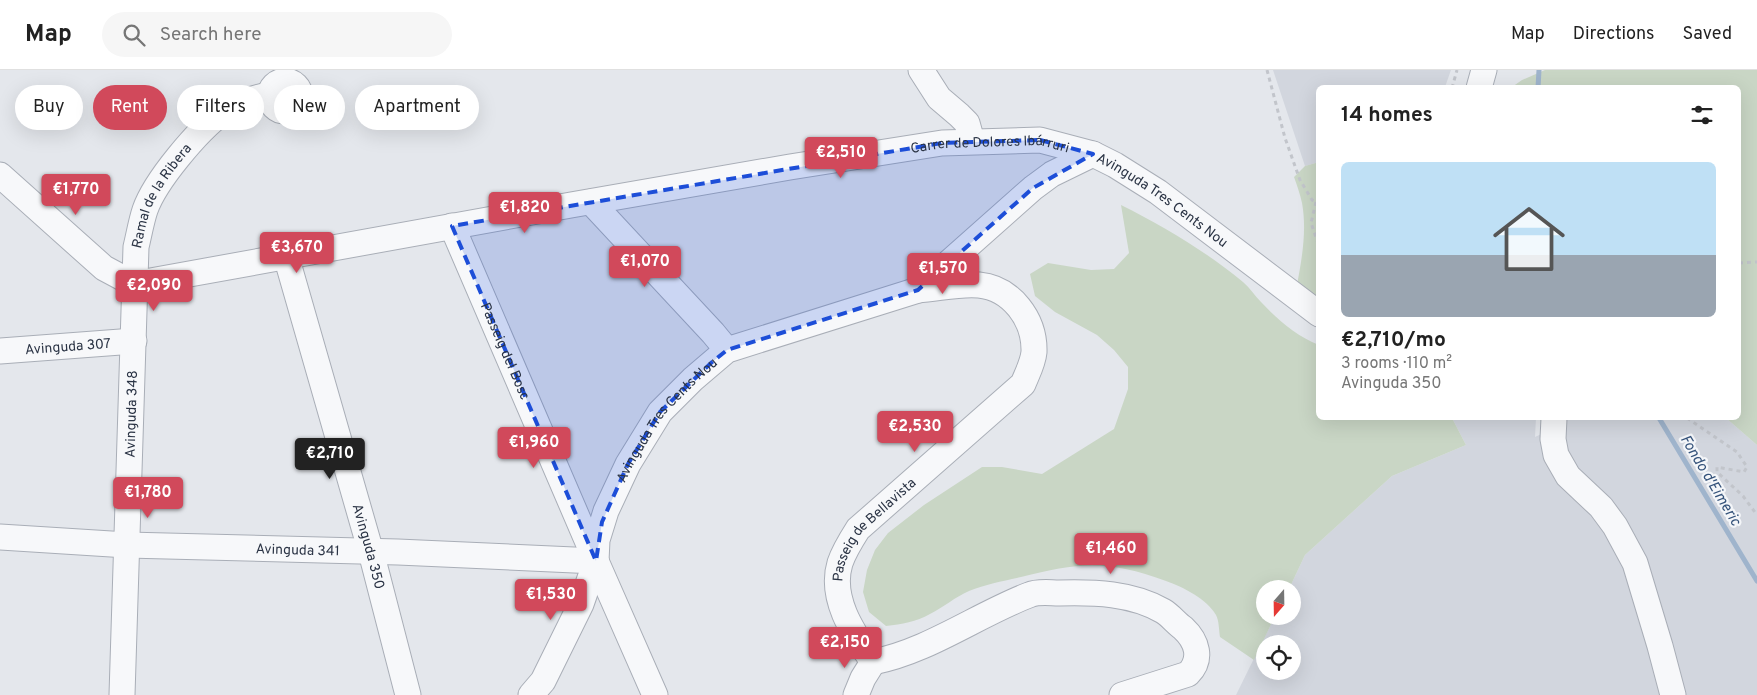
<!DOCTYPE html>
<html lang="en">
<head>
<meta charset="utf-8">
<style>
  body { margin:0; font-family:Overpass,sans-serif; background:#f6f6f6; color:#222; height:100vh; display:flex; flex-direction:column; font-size:19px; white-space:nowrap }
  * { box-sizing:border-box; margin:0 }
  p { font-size:16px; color:#767676 }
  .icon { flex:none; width:28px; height:28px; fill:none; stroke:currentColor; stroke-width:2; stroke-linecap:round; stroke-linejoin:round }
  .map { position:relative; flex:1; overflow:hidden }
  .sheet { position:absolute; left:1316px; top:15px; width:425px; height:335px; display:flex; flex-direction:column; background:#fff; border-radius:8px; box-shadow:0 5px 20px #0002 }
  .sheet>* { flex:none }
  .top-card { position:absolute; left:15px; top:15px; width:475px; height:45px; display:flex; gap:10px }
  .needle { width:32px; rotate:200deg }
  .buttons { position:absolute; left:1256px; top:510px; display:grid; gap:10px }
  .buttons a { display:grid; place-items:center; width:45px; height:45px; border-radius:50%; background:#fff; box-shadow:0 5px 20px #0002; font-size:25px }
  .price { position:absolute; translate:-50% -42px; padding:0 11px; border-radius:5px; background:#d1495b; color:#fff; font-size:16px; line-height:32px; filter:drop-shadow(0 1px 2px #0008) }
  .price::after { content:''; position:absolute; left:50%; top:30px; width:15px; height:11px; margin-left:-8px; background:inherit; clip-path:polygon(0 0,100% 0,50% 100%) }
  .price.current { background:#222; color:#fff }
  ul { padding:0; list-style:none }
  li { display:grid; align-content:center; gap:10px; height:265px; padding:0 25px }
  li+li { border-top:1px solid #e0e0e0 }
  li span { display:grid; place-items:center; height:155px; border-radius:8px; color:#555 }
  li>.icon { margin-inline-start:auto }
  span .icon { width:90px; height:90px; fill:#fffc; stroke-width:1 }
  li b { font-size:21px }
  h2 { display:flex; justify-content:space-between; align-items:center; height:60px; padding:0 25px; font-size:21px }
  .tag { padding:0 18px; border-radius:22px; background:#fff; box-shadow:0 5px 20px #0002; font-size:18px; line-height:45px }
  .tag.current { background:#d1495b; color:#fff }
  header { display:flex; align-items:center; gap:30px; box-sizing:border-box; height:70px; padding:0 25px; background:#fff; border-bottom:1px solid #e0e0e0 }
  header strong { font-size:24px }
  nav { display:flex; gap:28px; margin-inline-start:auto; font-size:18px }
  .search { width:350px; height:45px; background:#f6f6f6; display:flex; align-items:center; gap:12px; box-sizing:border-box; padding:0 18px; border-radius:28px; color:#767676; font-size:19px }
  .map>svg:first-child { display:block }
</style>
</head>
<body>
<header>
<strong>Map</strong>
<div class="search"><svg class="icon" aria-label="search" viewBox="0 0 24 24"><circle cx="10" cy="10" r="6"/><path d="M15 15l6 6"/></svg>Search here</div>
<nav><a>Map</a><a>Directions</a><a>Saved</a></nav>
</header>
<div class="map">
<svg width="1757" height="625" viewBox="0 0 1757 625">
  <rect width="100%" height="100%" fill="#e4e7ec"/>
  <path fill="#d2d6de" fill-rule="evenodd" d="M1273,0H1451L1445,17L1319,18V92L1305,96Z
    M1452,348H1536L1535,367L1563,354L1565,348H1726L1757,375V625H1236L1275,546H1292V519H1289L1305,485L1392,406L1466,375ZM1265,574H1292V601H1265Z"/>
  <path fill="#c9d6c5" d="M1545,0H1757V375L1726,348H1739V18L1512,17L1522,10Z
    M1319,92V231L1297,215C1302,188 1307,160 1302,133C1300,124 1297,115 1294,107L1305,96Z
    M1121,135C1163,156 1207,182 1243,212C1250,218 1255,226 1261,232C1277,249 1296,266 1319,275V348H1452L1466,375L1392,406L1305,485L1289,519H1265V546H1275L1254,590L1220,567C1219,561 1219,550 1216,545C1207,529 1183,517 1166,511C1109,490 1079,492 1021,507C1004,511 986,514 969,521C955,527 944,537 930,544C916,552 902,554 886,556L869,542L863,522L867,500L875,480L888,463L924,435L982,397H1002L1042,404L1114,359L1128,319V297L1114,280L1097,265L1055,242L1035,226L1030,204L1048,193L1091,200L1114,199L1129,183Z"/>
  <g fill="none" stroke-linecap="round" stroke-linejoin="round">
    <path stroke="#9fb4cc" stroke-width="5" d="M1538,18L1539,0
      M1659,348L1757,511"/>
    <defs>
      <g id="minor">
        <path d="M921,0L939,28L959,45L967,53L972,71"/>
        <circle cx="285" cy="26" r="15"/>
        <path d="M1479,18L1484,0"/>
        <path id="s1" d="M0,105L104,198L134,214L571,135L790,97L942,73L1040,70L1093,84"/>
        <path d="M591,132L713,263L727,280"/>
        <path id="s2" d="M452,156L596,491L655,625"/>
        <path id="s3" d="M286,186L371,482L408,625"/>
        <path id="s4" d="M0,281L134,271"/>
        <path d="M1554,348L1553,369L1556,385L1568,406L1601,437L1615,456L1635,493L1660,576L1673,625"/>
        <path id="s5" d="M0,467L127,475L398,482L596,491"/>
        <path id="s6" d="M873,592C854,564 829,529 840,493C844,481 851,470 858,459L1023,314C1027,304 1033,293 1034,282C1035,249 1011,218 979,215C959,213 937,219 918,220"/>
        <path d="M873,592C929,581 977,545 1029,525C1038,521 1050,523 1059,523C1094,522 1132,523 1163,541C1170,545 1176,553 1183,558C1197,571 1203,589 1188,604L1122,625"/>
        <path id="s7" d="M122,625L136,177C139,165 141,152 145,140C155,111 198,60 223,42C237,33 253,28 269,25"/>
        <path id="s8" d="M531,625L543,611L581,534L596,491L597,470L606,441L628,394L660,342L693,309L727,280L918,220L1033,118L1052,104L1093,84L1115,95L1158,122L1319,244"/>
        <path d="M856,625L863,608L873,592"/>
      </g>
    </defs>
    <use href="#minor" stroke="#a9aeb7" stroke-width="27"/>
    <path stroke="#c2c5cb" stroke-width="3" stroke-dasharray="4 4" stroke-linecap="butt" d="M1267,0L1285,68L1300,110L1312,130L1319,133
      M1452,18L1457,0
      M1316,132L1311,153L1319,176
      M1739,193L1757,192
      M1687,348L1737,382L1747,397L1744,402L1717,397V402L1743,426L1757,445"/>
    <use href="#minor" stroke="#f7f8fa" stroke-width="25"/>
  </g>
  <path fill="#1d4ed8" fill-opacity="0.2" stroke="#1d4ed8" stroke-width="4" stroke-dasharray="10 6" stroke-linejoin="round" d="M1040,70L1093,84L1033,118L918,220L727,280L711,293L660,342L628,394L602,452L596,491L452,156L942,73Z"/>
  <g text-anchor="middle" stroke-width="4.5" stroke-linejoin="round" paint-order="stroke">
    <g font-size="14" fill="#2b3445" stroke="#f4f6f9">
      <text dy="5" stroke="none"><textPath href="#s1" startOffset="1042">Carrer de Dolores Ibárruri</textPath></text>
      <text dy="5" stroke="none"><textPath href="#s7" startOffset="506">Ramal de la Ribera</textPath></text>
      <text dy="5" stroke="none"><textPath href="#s8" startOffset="912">Avinguda Tres Cents Nou</textPath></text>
      <text dy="5" stroke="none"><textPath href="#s4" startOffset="68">Avinguda 307</textPath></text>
      <text dy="5" stroke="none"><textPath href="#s2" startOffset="136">Passeig del Bosc</textPath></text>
      <text dy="5" stroke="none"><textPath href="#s7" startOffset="281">Avinguda 348</textPath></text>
      <text dy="5" stroke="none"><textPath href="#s8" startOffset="312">Avinguda Tres Cents Nou</textPath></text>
      <text dy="5" stroke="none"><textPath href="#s6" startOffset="155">Passeig de Bellavista</textPath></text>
      <text dy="5" stroke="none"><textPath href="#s3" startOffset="302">Avinguda 350</textPath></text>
      <text dy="5" stroke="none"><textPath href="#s5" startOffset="298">Avinguda 341</textPath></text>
    </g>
    <g font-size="15" font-style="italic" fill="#34527a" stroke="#f4f6f9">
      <text transform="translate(1711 410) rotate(59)" y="5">Fondo d'Eimeric</text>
    </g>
  </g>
</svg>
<div class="buttons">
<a><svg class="needle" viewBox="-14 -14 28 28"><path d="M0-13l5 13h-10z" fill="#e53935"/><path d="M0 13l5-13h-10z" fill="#767676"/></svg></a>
<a><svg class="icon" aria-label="locate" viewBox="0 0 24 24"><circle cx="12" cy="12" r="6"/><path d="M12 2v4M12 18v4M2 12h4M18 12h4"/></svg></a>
</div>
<b class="price" style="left:841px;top:109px">€2,510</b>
<b class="price" style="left:76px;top:146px">€1,770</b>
<b class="price" style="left:525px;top:164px">€1,820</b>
<b class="price" style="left:297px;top:204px">€3,670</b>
<b class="price" style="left:645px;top:218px">€1,070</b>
<b class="price" style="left:943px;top:225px">€1,570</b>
<b class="price" style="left:154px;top:242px">€2,090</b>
<b class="price" style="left:915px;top:383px">€2,530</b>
<b class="price" style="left:534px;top:399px">€1,960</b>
<b class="price current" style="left:330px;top:410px">€2,710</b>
<b class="price" style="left:148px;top:449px">€1,780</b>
<b class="price" style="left:1111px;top:505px">€1,460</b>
<b class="price" style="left:551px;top:551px">€1,530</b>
<b class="price" style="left:845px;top:599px">€2,150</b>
<div class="top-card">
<a class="tag">Buy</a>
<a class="tag current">Rent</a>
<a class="tag">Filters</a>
<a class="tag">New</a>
<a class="tag">Apartment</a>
</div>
<section class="sheet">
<h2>14 homes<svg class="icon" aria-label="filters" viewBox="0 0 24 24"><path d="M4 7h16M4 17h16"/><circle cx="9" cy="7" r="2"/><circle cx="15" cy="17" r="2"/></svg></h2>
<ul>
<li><span style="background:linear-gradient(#bfe0f5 60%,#9aa5b1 0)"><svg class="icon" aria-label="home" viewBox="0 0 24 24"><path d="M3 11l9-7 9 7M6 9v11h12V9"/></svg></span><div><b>€2,710/mo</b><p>3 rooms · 110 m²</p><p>Avinguda 350</p></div></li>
</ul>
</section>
</div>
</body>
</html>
